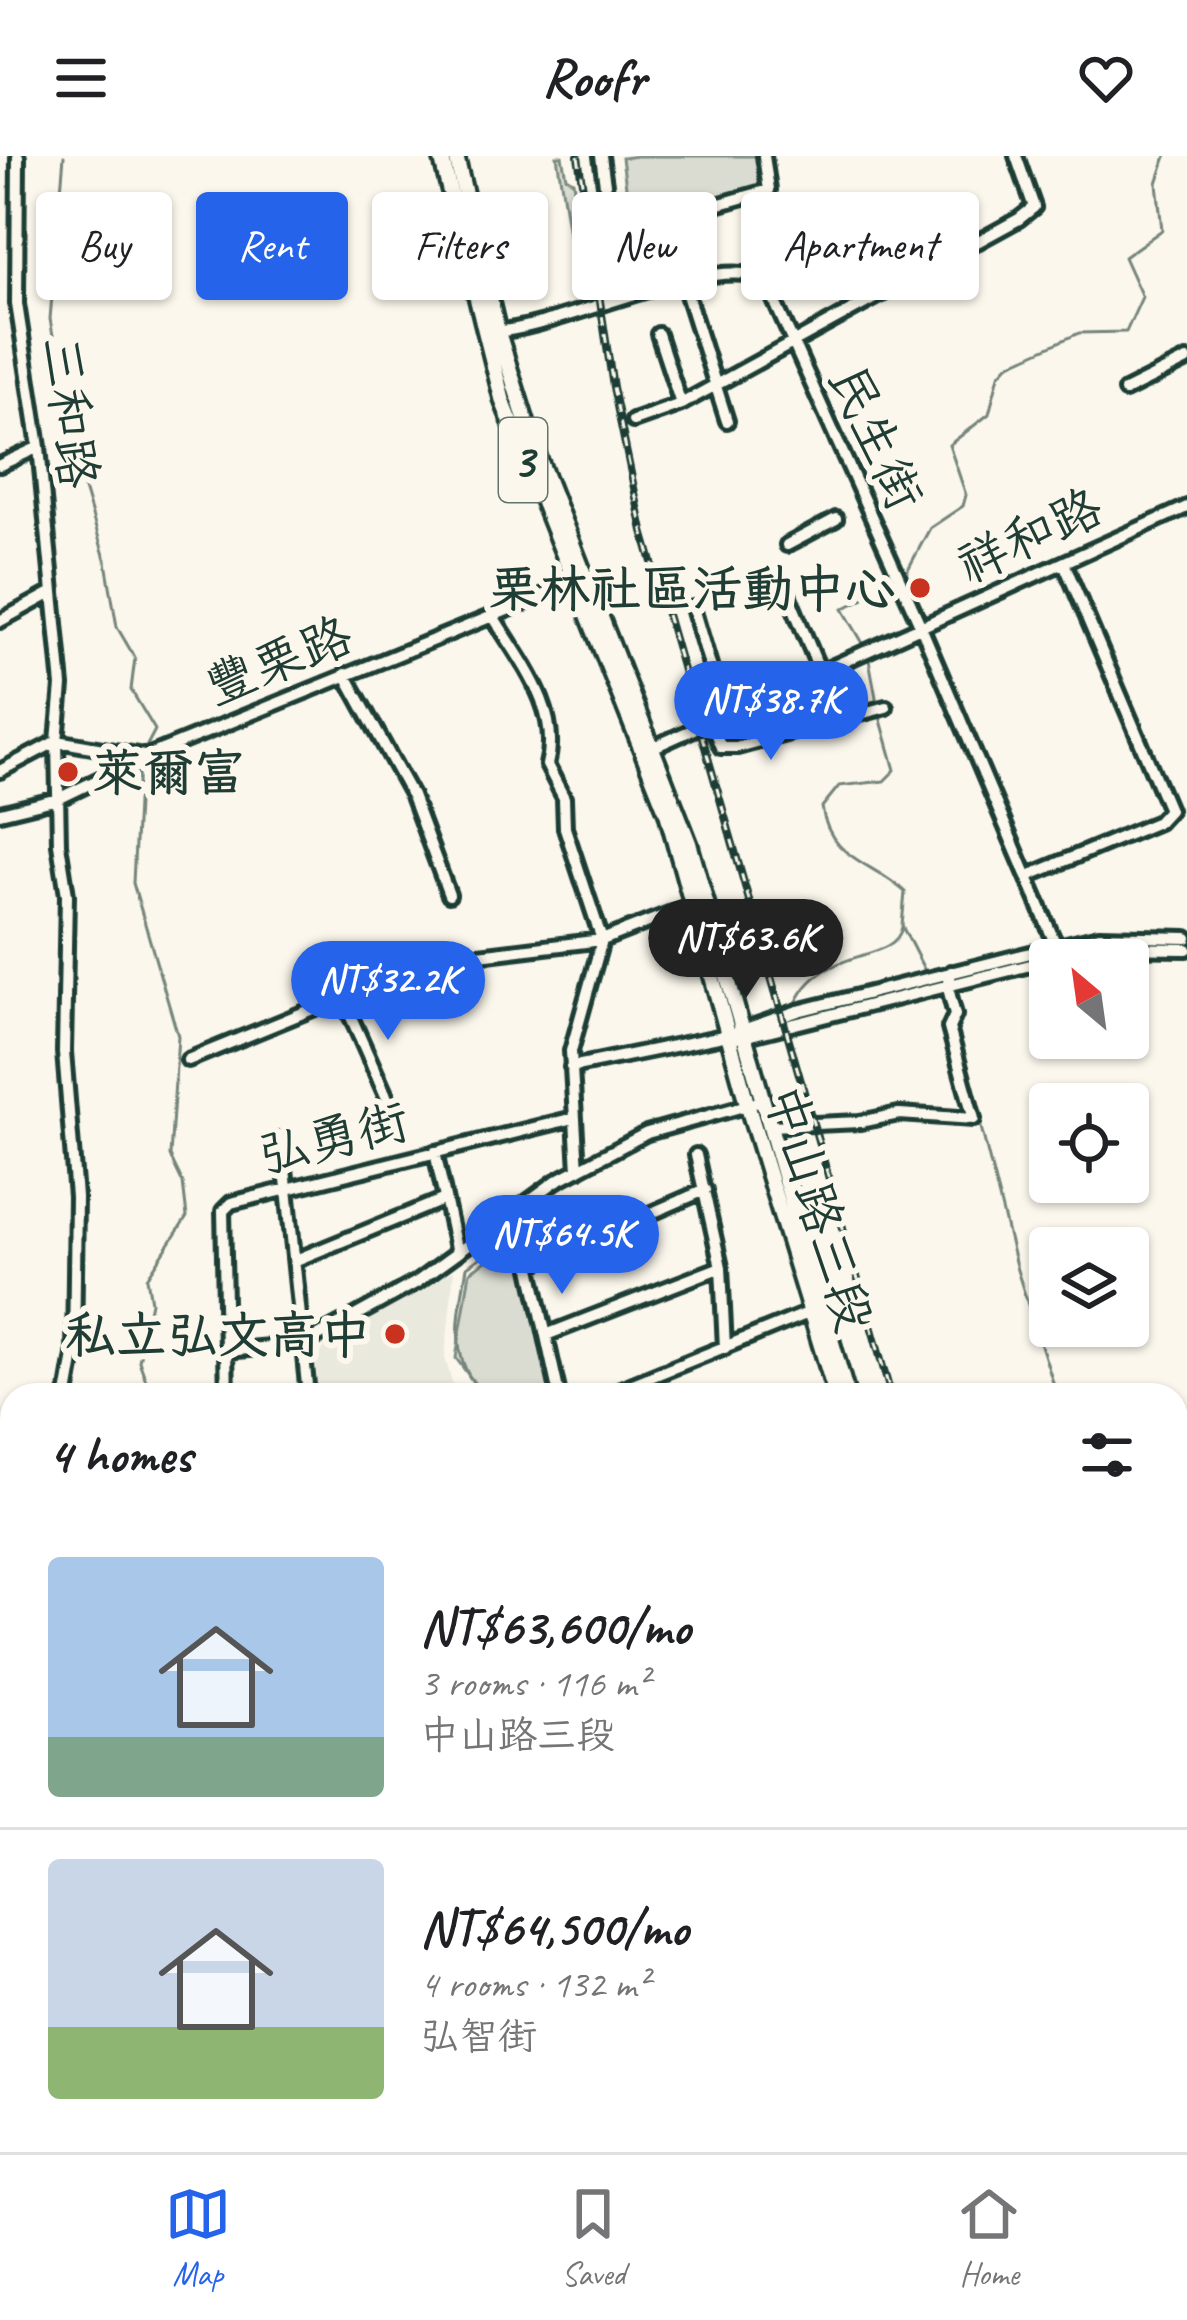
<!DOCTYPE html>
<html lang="en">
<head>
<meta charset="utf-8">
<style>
  body { margin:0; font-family:Caveat,"LXGW WenKai TC",sans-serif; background:#f2f2f2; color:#202124; height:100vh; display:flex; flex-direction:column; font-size:45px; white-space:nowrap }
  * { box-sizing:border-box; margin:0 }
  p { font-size:39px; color:#757577 }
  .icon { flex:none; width:66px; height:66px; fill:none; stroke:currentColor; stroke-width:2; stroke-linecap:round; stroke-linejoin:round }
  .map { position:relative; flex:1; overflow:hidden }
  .details { position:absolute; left:0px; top:1227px; width:1188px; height:771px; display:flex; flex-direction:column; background:#fff; border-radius:36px 36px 0 0; box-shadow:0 3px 9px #0004 }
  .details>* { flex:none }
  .guide { position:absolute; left:36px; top:36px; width:1116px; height:108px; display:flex; gap:24px }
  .needle { width:78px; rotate:331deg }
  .controls { position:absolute; left:1029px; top:783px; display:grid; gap:24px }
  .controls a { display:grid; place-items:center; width:120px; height:120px; border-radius:12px; background:#fff; box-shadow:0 3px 9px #0004; font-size:60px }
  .price { position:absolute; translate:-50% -102px; padding:0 27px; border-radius:42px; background:#2563eb; color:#fff; font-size:39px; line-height:78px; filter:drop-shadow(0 3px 6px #0008) }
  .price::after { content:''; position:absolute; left:50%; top:72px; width:36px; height:27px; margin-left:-18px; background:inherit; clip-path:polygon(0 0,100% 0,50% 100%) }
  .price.selected { background:#222; color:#fff }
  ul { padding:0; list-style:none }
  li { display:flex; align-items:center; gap:36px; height:300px; padding:0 48px }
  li+li { border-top:3px solid #e0e0e0 }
  li span { display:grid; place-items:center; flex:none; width:336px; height:240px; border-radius:12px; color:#555 }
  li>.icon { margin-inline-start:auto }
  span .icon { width:144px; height:144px; fill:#fffc; stroke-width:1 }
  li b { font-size:51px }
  h2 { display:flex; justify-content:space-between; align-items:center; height:144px; padding:0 48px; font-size:51px }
  .tag { padding:0 42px; border-radius:12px; background:#fff; box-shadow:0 3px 9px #0004; font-size:42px; line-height:108px }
  .tag.selected { background:#2563eb; color:#fff }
  header { display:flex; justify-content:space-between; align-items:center; height:156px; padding:0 48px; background:#fff; font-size:54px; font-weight:800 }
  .dock { display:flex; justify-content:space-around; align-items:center; height:168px; border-top:3px solid #e0e0e0; background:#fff; font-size:33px; color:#757577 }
  .dock a { display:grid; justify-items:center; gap:6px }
  .dock .selected { color:#2563eb }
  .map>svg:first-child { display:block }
</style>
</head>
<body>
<header><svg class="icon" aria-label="menu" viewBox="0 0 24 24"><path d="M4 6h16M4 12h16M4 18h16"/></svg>Roofr<svg class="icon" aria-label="heart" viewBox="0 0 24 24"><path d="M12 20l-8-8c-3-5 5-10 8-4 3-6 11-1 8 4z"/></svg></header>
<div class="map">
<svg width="1187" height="1996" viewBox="0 0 1187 1996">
  <rect width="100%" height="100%" fill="#fbf7ec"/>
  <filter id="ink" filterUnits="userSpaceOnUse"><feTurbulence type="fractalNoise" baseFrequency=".00833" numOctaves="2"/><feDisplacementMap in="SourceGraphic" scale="24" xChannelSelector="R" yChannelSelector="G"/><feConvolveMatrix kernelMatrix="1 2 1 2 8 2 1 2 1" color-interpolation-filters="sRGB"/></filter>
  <g filter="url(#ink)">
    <path fill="#eae9de" d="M454,1114L445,1202L453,1230L462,1239H318L316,1204L328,1186Z
      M328,1986H418L502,1996H330Z"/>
    <path fill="#dbdcd1" stroke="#7d8c82" stroke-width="3" d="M557,0H562L566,21L573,25L591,149L580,151Z
      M637,0H764L776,34L631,67L622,2Z
      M517,1084L553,1239H483L456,1202L470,1116Z"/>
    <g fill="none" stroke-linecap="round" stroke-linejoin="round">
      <path stroke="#74847b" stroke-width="3" d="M64,0L50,163L76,306L106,406L117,471L135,502L131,534L155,574L145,593
        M905,419L930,372L963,350L966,339L949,289L989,258L999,219L1008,209L1079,177L1126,176L1142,141L1124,101L1162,74L1157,27L1166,0
        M864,489L843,453L898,425
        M868,498L877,547
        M879,557L895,614L884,625L839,630L822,651C829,703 871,705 905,736L902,770L927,819
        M139,607L133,727L178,880L170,1000L183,1027L187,1061L147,1122L151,1146L139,1205L151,1239
        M794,852C819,787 894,810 902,771
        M955,868L1017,1114L1057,1239
        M483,1239C447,1201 459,1159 467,1111L502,1086
        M313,1986L316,1996"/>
      <defs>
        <path id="minor" d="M18,0L17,148L39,291L62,530L57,585L59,688L67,739L64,896L76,1041L74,1199L67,1239
          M601,0L621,142
          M612,79L769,34L764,0
          M683,126L727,265
          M490,176C554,176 713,94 765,124L921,471L1061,801
          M658,178L681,248
          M1125,235L1187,204
          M633,265L681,248L1019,63L1034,51L1016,0
          M0,309L39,291
          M787,389L836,363
          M783,426L819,513
          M693,452L724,556
          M493,460C520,505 562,554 547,609L564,642L565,672L602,784L571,895L578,1014
          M0,465L53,436
          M345,518L412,640L449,739
          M710,564L721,591H737L886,551
          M645,595L1187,351
          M0,615L57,585L144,600
          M0,657L58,643L145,601L581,424
          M1028,720L1158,666L1169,654L1064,407
          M1054,803L1104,792L1187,793
          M343,843L391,951
          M739,882L1050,804
          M188,904L430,805L602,784L697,747
          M571,911L728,879L798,855L1099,780L1187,782
          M770,970L860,966L899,958L974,963L949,872L955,859L948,832L951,816
          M282,983L308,1239
          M435,996L457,1097
          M696,999L721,1111L725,1192
          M518,1053L559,1239
          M296,1104L445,1043
          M531,1109L705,1034
          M546,1179L721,1111
          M226,1195L304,1188L417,1126L556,1025L647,977L762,945
          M227,1239L223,1055L231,1047L574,962
          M606,1239L818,1153
          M1176,1829L1187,1825
          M299,1986L301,1996
          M690,1986L709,1996
          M12,1996L34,1986"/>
        <path id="major" d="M441,0L503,246L667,657L748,951L836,1239
          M456,0L498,176L532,285L689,687L847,1239
          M1072,1986L1075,1996
          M1089,1986L1091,1996"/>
      </defs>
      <use href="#minor" stroke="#1f3d34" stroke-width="20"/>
      <use href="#major" stroke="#1f3d34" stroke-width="22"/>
      <use href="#minor" stroke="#fbf7ec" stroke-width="10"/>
      <use href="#major" stroke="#fbf7ec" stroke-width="14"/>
      <defs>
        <path id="rail" d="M578,0L613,231L643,375L891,1239
          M1123,1986L1128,1996"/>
      </defs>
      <use href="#rail" stroke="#1f3d34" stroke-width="8"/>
      <use href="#rail" stroke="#fbf7ec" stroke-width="3" stroke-dasharray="9" stroke-linecap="butt"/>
    </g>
  </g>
  <g fill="#c8321e" stroke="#fbf7ec" stroke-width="4.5">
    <circle cx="920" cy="432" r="12"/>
    <circle cx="68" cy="616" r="12"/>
    <circle cx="395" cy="1178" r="12"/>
  </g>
  <g text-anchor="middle" stroke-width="12" stroke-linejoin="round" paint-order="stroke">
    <rect fill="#fbf7ec" stroke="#61756b" stroke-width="3" x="499" y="262" width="48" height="84" rx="9"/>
    <g font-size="48" font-weight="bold" fill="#1f3d34">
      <text x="523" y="321">3</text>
    </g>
    <g font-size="51" fill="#1f3d34" stroke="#fbf7ec">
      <text transform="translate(71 256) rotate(83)" y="18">三和路</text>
      <text transform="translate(877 281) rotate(65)" y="18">民生街</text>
      <text transform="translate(1029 379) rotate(-25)" y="18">祥和路</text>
      <text transform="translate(278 504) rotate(-22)" y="18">豐栗路</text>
      <text transform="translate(333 981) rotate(-14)" y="18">弘勇街</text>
      <text transform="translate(820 1052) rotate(73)" y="18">中山路三段</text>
    </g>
    <g font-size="51" font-weight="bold" fill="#1f3d34" stroke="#fbf7ec" text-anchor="end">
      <text x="896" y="450">栗林社區活動中心</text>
      <text x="92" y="634" text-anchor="start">萊爾富</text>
      <text x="371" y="1196">私立弘文高中</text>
    </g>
  </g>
</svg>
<div class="controls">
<a><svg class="needle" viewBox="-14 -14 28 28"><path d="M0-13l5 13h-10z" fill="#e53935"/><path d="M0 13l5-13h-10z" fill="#757577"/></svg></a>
<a><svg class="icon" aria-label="locate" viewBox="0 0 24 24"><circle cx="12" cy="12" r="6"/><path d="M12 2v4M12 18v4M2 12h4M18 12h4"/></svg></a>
<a><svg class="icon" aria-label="layers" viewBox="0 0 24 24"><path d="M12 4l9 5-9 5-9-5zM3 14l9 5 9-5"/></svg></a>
</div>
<b class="price" style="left:771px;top:607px">NT$38.7K</b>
<b class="price selected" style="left:746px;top:845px">NT$63.6K</b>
<b class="price" style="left:388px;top:887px">NT$32.2K</b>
<b class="price" style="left:562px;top:1141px">NT$64.5K</b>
<div class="guide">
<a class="tag">Buy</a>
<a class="tag selected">Rent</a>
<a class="tag">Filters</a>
<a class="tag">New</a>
<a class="tag">Apartment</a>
</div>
<section class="details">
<h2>4 homes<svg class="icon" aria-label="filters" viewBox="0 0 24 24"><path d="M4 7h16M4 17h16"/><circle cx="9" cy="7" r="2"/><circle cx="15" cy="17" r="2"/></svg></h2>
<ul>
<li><span style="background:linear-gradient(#a9c7e8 75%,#7fa58c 0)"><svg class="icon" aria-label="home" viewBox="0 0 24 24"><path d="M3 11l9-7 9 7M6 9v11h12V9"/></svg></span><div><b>NT$63,600/mo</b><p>3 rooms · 116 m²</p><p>中山路三段</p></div></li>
<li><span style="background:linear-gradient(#c9d6e8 70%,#8fb573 0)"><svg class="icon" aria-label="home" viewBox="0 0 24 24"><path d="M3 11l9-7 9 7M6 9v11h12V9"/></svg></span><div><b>NT$64,500/mo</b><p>4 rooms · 132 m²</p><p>弘智街</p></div></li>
</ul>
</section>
</div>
<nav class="dock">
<a class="selected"><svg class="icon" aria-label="map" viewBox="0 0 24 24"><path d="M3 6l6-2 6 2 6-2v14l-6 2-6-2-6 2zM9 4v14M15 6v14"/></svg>Map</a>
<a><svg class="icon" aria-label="saved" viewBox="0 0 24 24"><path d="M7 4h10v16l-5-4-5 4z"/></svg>Saved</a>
<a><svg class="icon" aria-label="home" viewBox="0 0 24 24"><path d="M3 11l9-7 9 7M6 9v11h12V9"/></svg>Home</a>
</nav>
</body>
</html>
